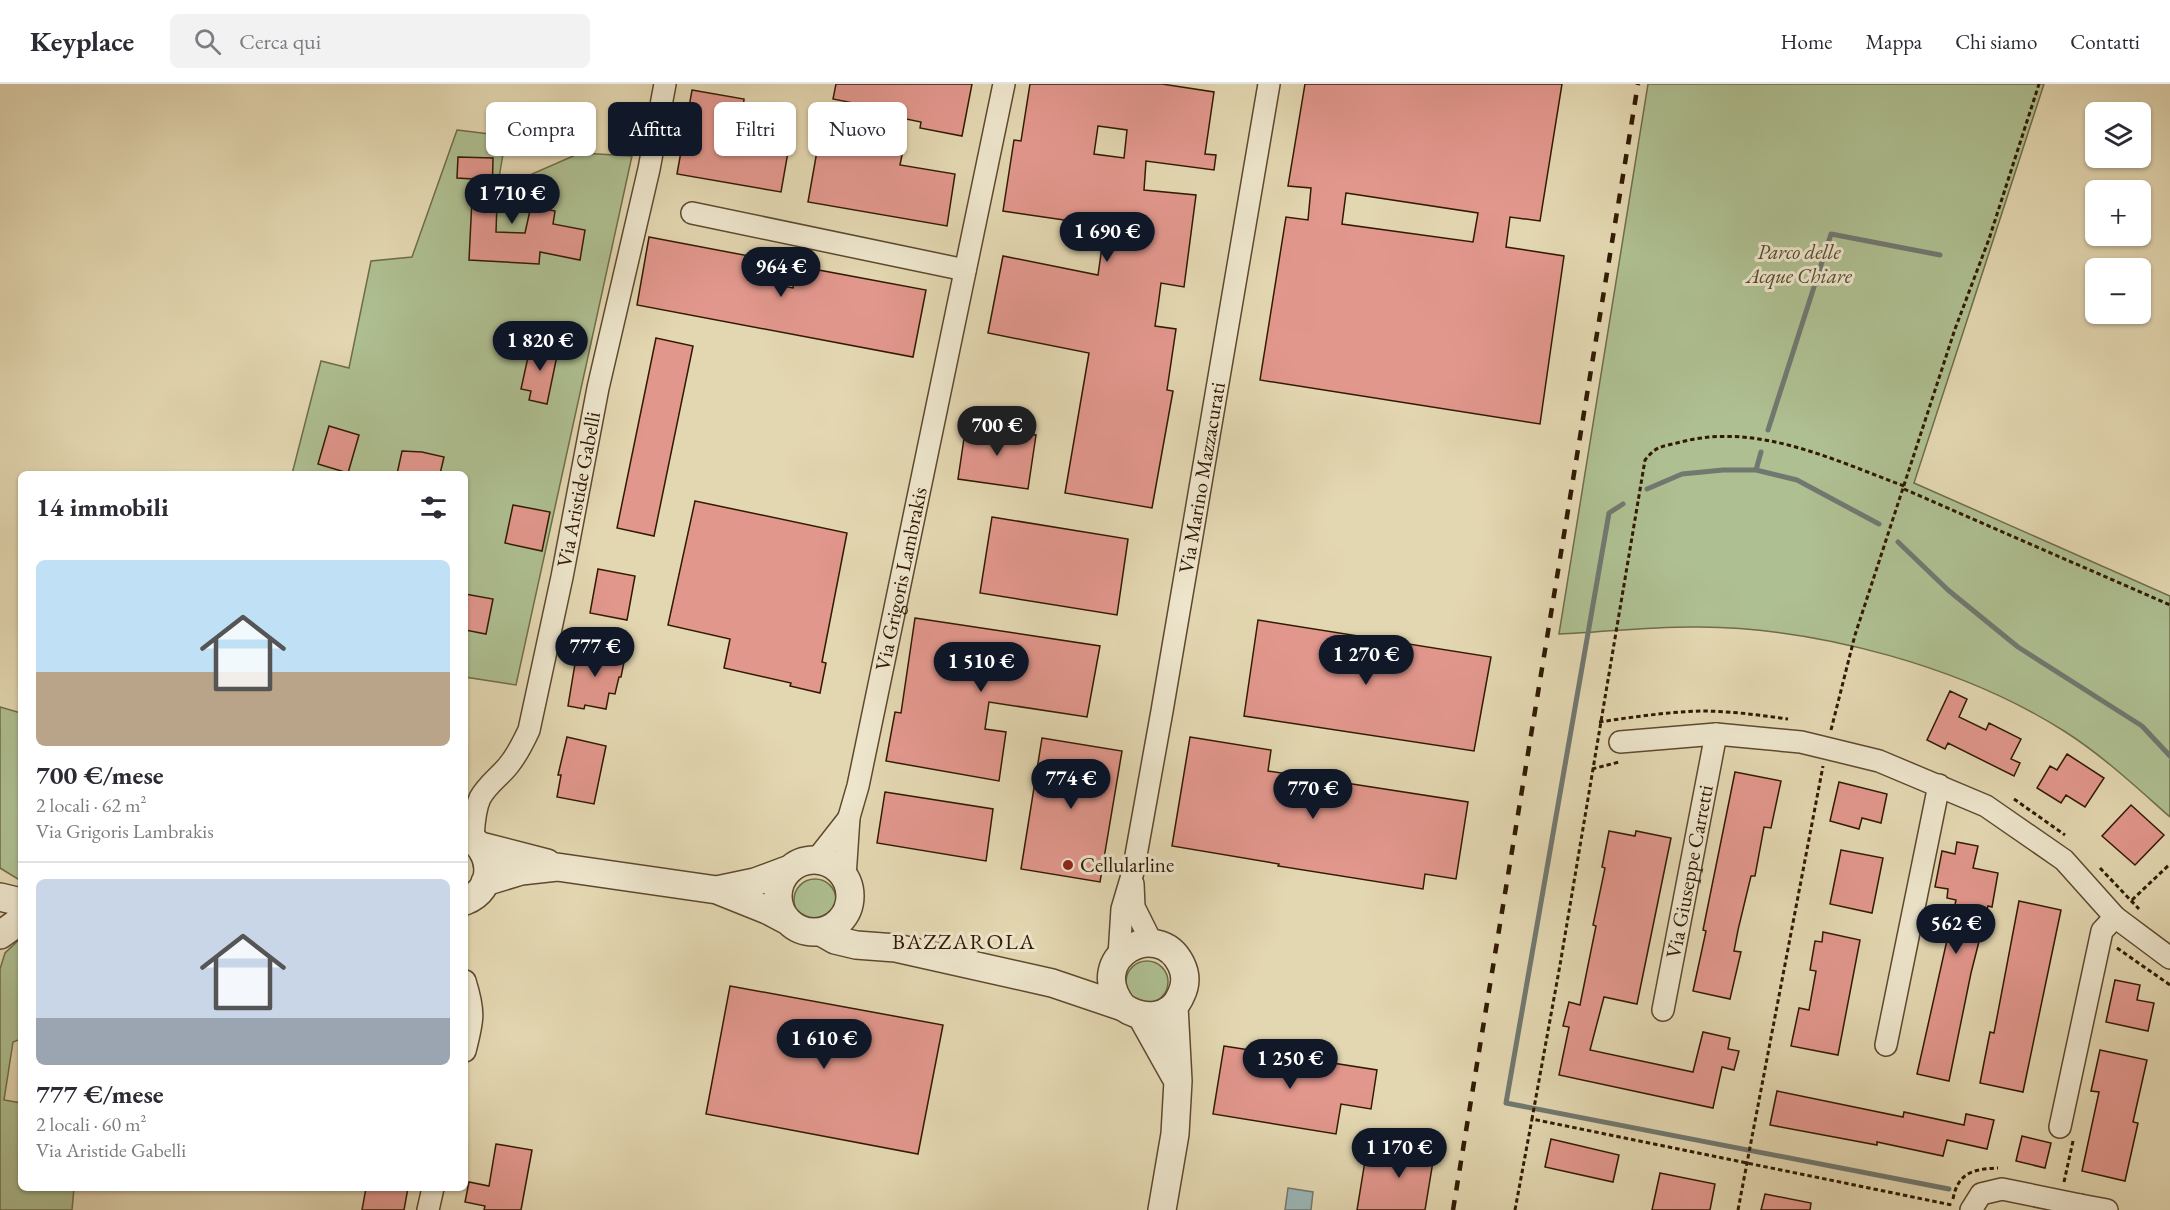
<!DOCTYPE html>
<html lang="it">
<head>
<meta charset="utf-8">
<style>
  body { margin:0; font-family:"EB Garamond",serif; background:#f2f2f3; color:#2b2b33; height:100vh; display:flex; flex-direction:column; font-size:22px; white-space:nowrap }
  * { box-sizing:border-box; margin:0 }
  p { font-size:20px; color:#7c7c81 }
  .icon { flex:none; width:33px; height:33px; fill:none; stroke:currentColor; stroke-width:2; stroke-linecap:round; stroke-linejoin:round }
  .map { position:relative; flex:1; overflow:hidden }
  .details { position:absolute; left:18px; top:387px; width:450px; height:720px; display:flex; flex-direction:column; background:#fff; border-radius:9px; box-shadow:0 2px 4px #0004 }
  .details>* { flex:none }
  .top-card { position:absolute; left:486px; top:18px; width:570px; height:54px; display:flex; gap:12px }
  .controls { position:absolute; left:2085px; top:18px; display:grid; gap:12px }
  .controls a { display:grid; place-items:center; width:66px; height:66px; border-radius:9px; background:#fff; box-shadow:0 2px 4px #0004; font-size:30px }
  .price { position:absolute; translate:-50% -51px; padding:0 14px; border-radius:21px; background:#111827; color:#fff; font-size:20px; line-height:39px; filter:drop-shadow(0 2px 3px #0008) }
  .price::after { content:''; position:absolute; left:50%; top:36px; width:18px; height:14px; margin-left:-9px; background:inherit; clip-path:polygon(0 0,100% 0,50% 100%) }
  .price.selected { background:#222; color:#fff }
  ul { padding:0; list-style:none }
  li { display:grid; align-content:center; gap:12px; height:318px; padding:0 18px }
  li+li { border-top:2px solid #e1e1e2 }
  li span { display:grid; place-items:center; height:186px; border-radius:9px; color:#555 }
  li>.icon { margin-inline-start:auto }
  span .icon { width:108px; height:108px; fill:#fffc; stroke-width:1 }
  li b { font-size:26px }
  h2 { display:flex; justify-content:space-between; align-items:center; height:72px; padding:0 18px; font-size:26px }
  .chip { padding:0 21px; border-radius:9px; background:#fff; box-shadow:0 2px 4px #0004; font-size:21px; line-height:54px }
  .chip.selected { background:#111827; color:#fff }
  header { display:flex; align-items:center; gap:36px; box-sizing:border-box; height:84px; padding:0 30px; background:#fff; border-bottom:2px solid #e1e1e2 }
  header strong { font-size:28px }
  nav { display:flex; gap:33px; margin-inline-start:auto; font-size:21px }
  .search { width:420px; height:54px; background:#f2f2f3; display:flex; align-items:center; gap:15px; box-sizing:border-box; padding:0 21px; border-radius:9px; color:#7c7c81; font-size:22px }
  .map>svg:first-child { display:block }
</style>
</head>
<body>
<header>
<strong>Keyplace</strong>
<div class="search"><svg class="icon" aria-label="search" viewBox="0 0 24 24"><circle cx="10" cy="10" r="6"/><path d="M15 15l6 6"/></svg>Cerca qui</div>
<nav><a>Home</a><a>Mappa</a><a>Chi siamo</a><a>Contatti</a></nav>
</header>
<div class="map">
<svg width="2170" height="1126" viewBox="0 0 2170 1126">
  <rect width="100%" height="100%" fill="#e3d7b1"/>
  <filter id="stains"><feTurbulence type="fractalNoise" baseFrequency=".00333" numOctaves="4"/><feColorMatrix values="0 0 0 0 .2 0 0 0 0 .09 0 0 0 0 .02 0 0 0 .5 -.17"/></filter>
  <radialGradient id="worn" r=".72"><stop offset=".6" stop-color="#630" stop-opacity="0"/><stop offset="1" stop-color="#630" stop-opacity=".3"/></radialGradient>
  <path fill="#aebf91" stroke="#706c4a" stroke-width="1.5" d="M1648,0H2044L1914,399L2170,512V733C2136,703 2102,671 2064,647C1963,583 1819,544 1700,543C1653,542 1606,548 1559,550Z
    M457,46L506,52L498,100L507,101L580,69L632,72L516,601L465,593V390H292L321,277L349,284L371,177L412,173Z
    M0,623L21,629V797L0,784Z
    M794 816a21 21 0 1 1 42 0a21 21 0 1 1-42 0Z
    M21,854V955L13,958L4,1016L21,1019V1104H74L72,1126H0V885L5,869Z
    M1126 898a21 21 0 1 1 42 0a21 21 0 1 1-42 0Z"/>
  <path fill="#9cb6b8" stroke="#717870" stroke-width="1.5" d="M1288,1104L1313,1108L1311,1126H1285Z"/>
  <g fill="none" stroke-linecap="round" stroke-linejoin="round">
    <path stroke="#717870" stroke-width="5" d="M1768,346L1831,150L1940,171
      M1756,386L1797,396L1879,440
      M1647,405L1682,390L1723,386H1756L1761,368
      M1623,420L1609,429L1506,1019L1949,1105
      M1898,458L1948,506L2018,563L2142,642L2170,672"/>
  </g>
  <path fill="#e2978d" stroke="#311a03" stroke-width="1.5" fill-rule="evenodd" d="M836,0H972L962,52L920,44L921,38L877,29L878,24L833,15Z
    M1030,0H1162L1214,8L1205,70L1216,71L1214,86L1146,77L1144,106L1196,111L1184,203L1161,199L1158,222L1155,242L1176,245L1167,306L1173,307L1152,424L1065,409L1089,269L988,249L1003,172L1098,191L1105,142L1003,127L1014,56L1021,57ZM1098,42L1127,46L1124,74L1094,70Z
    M1305,0H1562L1540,137L1510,133L1506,163L1564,172L1540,340L1260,296L1286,133L1308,136L1311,104L1288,102ZM1346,109L1478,129L1473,158L1342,140Z
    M692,6L744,15L743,26L794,34L781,108L677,90Z
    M820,50L863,57L861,64L902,71L900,81L955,90L947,142L808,118Z
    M458,73L493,74L492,119H497L496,148L525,149L531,122L555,127L553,140L585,146L580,176L540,168L539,180L469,176L473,95L457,94Z
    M649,153L770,176L766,199L793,204L797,182L926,206L913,273L637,221Z
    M656,254L693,262L654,452L617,444Z
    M540,258L559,262L547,320L529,316L531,307L521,305L530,264L539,265Z
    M966,341L1036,351L1028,405L958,395Z
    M329,342L359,351L348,389L318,380Z
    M402,367L422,368L444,373L440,390H397Z
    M695,417L847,449L822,578L826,579L820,609L790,602L791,599L724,584L730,555L668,541Z
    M513,421L550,428L542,467L505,459Z
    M992,433L1128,455L1117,531L980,509Z
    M598,485L635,492L627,536L590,529Z
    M465,510L493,515L486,550L465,546Z
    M915,534L1100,562L1087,633L989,618L985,645L1006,648L999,697L886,677L895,628L901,629Z
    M1258,536L1491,573L1474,667L1244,632Z
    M578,562L625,573L621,593H619L615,610L609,609L606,625L585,621L584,625L568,622Z
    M1950,607L1967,615L1959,633L1986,646L1989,639L2021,655L2011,675L2020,679L2014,692L1948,659L1945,665L1927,656Z
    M567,653L606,662L594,720L557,713L561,691H558Z
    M1190,653L1271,666L1268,687L1468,718L1456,795L1425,790L1423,805L1278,782L1279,780L1172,762Z
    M1042,654L1122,667L1100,798L1021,785Z
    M2067,670L2104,694L2085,723L2066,711L2061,719L2037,704L2050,682L2057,686Z
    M1735,688L1781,697L1771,744L1764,743L1755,792H1751L1738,846L1734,867L1741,868L1730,915L1693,907L1706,847L1703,846Z
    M1839,698L1887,710L1881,739L1862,734L1859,745L1830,737Z
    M885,708L993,725L986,777L877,759Z
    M2131,721L2164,751L2135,781L2102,752Z
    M1609,747L1635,752L1636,747L1671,754L1637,920L1604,913L1590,966L1693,988L1703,948L1730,954L1728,965L1739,967L1734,986L1722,983L1713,1024L1559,991L1569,943L1563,942L1569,918L1580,921L1596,842L1593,841L1605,784L1602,783Z
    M1957,758L1978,762L1973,784L1998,789L1992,823L1988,822L1971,889L1949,997L1917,990L1956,816L1947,814L1948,805L1935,803L1942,767L1955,770Z
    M1841,766L1883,774L1872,829L1830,820Z
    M2019,817L2061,826L2023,1008L1980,999L1990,948L1994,949Z
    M1823,848L1860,856L1838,971L1791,962L1799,924L1809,926L1816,887L1810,886L1815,857L1822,858Z
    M2115,896L2140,901L2137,916L2154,919L2148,947L2106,938Z
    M730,902L943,941L918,1070L706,1030Z
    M1224,962L1377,986L1371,1025L1341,1020L1336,1050L1213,1030Z
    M2100,966L2147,976L2133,1038L2138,1039L2125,1097L2082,1087L2099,1008L2091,1007Z
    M1777,1007L1903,1033L1904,1028L1964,1041L1966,1030L1994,1036L1987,1065L1947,1056L1943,1072L1877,1058V1061L1770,1041Z
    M2022,1052L2051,1059L2045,1084L2016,1077Z
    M1400,1053L1436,1059L1425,1126H1357L1365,1077L1396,1082Z
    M1551,1055L1619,1071L1613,1098L1545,1083Z
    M496,1060L532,1066L521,1126H484L485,1122L465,1118L469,1098L489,1102Z
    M1660,1089L1715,1100L1710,1126H1652Z
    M366,1104H408L404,1126H362Z
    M1765,1110L1811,1119L1810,1126H1761Z"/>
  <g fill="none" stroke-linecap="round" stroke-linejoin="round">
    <defs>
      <g id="minor">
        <path d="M692,129L965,186"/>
        <path d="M1620,658L1716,650L1801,658L1879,677L1986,722L2064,776L2115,833L2170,874"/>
        <path id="s1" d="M473,755C474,741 474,727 480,714C487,701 499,693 508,682C517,671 523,659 529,646L562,493L598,304L649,85L665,0"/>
        <path d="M816,776L849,734"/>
        <path id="s2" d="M845,793L849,733L858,702L1004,0"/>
        <path d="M1133,800L1134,823L1152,859"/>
        <path id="s3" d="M1119,872L1122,825L1133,788L1162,627L1269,0"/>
        <path d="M465,897C475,929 473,936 465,967"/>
        <path id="s4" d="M1663,926L1716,650"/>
        <path d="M1886,961L1939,701"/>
        <path d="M2060,1043L2102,847L2115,833"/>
        <path d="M428,1126L433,1104"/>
        <path d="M1971,1126L1981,1110L2002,1105L2080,1121"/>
        <path d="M2078,1126L2080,1121L2107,1126"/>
      </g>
      <path id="tertiary" d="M465,751C494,765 497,805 465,817
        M481,762L547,779
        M778 812a36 36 0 1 1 72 0a36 36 0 1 1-72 0Z
        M485,798L521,787L557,783L717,806L767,826L788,837
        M717,806L755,798L790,785
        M0,813L21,818
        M821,848L835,856L856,861L896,864L1052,899L1123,923C1142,936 1171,936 1181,911C1186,901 1186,890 1181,880C1158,833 1083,873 1123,923
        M0,851L21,836
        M1142,933L1175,992
        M1162,1126L1175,1050L1178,997L1174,922"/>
    </defs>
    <use href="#minor" stroke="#5e492e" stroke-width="24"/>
    <use href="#tertiary" stroke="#5e492e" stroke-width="30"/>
    <path stroke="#311a03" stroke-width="3" stroke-dasharray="4.5 3" stroke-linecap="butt" d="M1904,402C1834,376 1757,338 1681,358C1662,363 1657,361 1645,376L1560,881L1532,1035L1952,1121
      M1904,405L2170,521
      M1599,638C1633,633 1667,628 1701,627C1730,627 1759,631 1788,635
      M1831,646L1855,551L1955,245L1989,155L2039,0
      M1592,685L1619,678
      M2014,715L2065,751
      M2100,784L2139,825
      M2132,816L2170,780
      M2117,864L2170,901
      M2064,1098L2073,1057
      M1953,1115C1958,1088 1974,1085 1998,1084
      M1515,1126L1532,1035
      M1738,1126L1823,682"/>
    <use href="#minor" stroke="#ede5cc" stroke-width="21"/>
    <use href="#tertiary" stroke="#ede5cc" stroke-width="27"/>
    <path stroke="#311a03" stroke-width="4.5" stroke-dasharray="10 10" stroke-linecap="butt" d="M1453,1126L1638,0"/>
  </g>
  <circle fill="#8f2418" stroke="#ede5cc" stroke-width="2" cx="1068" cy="781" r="6"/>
  <g text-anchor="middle" stroke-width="6" stroke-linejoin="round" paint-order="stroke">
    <g font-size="21" font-style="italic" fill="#564c2e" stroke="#ede5cc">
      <text x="1799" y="175">Parco delle<tspan x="1799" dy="24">Acque Chiare</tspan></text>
    </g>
    <g font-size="21" fill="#311a03" stroke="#ede5cc">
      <text dy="7" stroke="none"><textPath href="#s3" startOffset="486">Via Marino Mazzacurati</textPath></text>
      <text dy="7" stroke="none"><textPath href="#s1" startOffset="372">Via Aristide Gabelli</textPath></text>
      <text dy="7" stroke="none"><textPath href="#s2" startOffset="304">Via Grigoris Lambrakis</textPath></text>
      <text dy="7" stroke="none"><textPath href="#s4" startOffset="141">Via Giuseppe Carretti</textPath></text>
    </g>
    <g font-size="21" fill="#311a03" stroke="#ede5cc" text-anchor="start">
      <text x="1080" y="788">Cellularline</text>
    </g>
    <g font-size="22" letter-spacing="1.5" fill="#311a03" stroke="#ede5cc">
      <text x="964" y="865">BAZZAROLA</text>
    </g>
  </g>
  <rect width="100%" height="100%" filter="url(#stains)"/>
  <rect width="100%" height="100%" fill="url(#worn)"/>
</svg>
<div class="controls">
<a><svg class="icon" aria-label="layers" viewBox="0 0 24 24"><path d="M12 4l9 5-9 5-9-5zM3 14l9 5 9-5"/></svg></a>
<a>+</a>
<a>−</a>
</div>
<b class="price" style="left:512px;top:141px">1 710 €</b>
<b class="price" style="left:1107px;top:179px">1 690 €</b>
<b class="price" style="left:781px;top:214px">964 €</b>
<b class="price" style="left:540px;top:288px">1 820 €</b>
<b class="price selected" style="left:997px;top:373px">700 €</b>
<b class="price" style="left:595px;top:594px">777 €</b>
<b class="price" style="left:1366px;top:602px">1 270 €</b>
<b class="price" style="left:981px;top:609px">1 510 €</b>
<b class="price" style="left:1071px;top:726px">774 €</b>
<b class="price" style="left:1313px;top:736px">770 €</b>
<b class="price" style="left:1956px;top:871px">562 €</b>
<b class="price" style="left:824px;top:986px">1 610 €</b>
<b class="price" style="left:1290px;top:1006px">1 250 €</b>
<b class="price" style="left:1399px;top:1095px">1 170 €</b>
<div class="top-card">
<a class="chip">Compra</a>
<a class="chip selected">Affitta</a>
<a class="chip">Filtri</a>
<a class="chip">Nuovo</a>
</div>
<section class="details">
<h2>14 immobili<svg class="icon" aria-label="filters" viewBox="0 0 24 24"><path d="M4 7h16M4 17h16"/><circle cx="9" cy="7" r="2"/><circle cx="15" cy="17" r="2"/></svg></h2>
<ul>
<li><span style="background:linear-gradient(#bfe0f5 60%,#b9a48a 0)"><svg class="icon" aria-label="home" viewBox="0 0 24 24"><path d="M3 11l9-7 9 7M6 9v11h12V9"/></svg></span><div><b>700 €/mese</b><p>2 locali · 62 m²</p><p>Via Grigoris Lambrakis</p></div></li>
<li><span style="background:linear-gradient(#c9d6e8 75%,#9aa5b1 0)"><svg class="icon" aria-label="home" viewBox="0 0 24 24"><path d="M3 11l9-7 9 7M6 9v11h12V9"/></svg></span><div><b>777 €/mese</b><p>2 locali · 60 m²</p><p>Via Aristide Gabelli</p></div></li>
</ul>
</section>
</div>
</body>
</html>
